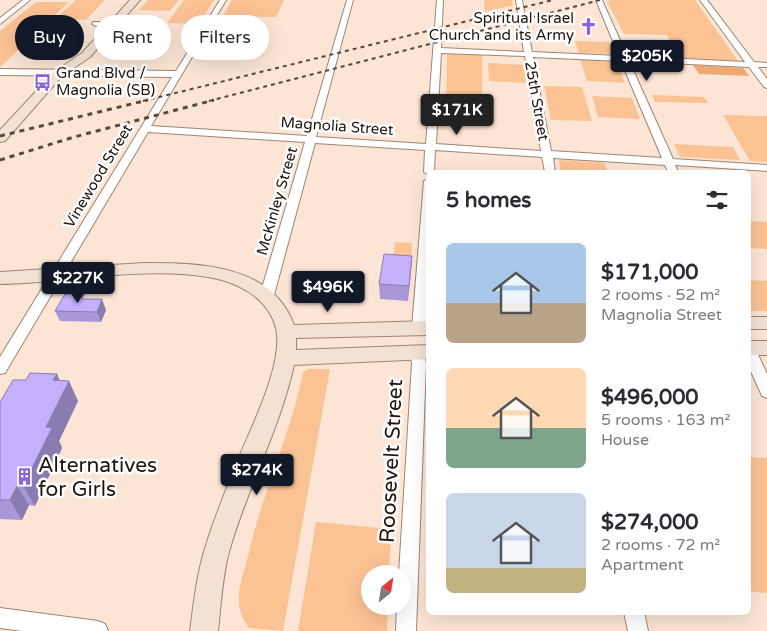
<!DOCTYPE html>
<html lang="en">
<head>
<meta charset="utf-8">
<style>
  body { margin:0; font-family:"Varela Round",sans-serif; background:#f2f2f3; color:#2b2b33; height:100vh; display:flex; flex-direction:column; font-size:19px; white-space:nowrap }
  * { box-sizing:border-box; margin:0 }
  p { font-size:16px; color:#7c7c81 }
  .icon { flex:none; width:28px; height:28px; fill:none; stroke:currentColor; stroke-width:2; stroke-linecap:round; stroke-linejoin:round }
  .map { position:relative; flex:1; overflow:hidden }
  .panel { position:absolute; left:426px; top:170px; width:325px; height:445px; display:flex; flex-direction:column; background:#fff; border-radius:8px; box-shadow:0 5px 20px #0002 }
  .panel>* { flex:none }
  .guide { position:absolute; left:15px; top:15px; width:336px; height:45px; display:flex; gap:10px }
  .needle { width:32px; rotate:30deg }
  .buttons { position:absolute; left:361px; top:565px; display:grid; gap:10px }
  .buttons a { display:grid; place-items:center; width:50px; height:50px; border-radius:50%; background:#fff; box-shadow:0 5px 20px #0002; font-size:25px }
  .price { position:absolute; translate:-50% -42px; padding:0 11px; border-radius:5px; background:#111827; color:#fff; font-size:16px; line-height:32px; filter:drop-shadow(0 1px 2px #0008) }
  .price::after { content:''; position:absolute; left:50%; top:30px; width:15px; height:11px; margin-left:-8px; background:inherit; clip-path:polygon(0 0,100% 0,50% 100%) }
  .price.active { background:#222; color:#fff }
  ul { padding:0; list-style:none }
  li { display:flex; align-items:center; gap:15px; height:125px; padding:0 20px }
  li span { display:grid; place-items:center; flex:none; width:140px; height:100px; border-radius:8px; color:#555 }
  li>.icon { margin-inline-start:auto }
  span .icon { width:60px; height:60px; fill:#fffc; stroke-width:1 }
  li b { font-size:21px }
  h2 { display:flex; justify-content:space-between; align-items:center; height:60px; padding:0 20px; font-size:21px }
  .tag { padding:0 18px; border-radius:22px; background:#fff; box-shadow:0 5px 20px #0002; font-size:18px; line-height:45px }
  .tag.active { background:#111827; color:#fff }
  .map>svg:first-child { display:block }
</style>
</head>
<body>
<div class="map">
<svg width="767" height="631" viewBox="0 0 767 631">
  <rect width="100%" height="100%" fill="#fce5d4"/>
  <path fill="#fbc294" d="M76,0H105L86,20L55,19Z
    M148,0H179L170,11L139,10Z
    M184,0H214L199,24L167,23Z
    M232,0H284L276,17L223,16Z
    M484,0H512L513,5L485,12Z
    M612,0H695L738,61L679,58L667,35L624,34L607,1Z
    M36,2H69L0,67V31Z
    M575,41L609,42L614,54L579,53Z
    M447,54L482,55V107L446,106Z
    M580,59L617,61L625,83L587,81Z
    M488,63L524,65L526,83L489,81Z
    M544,86L582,87L592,121L551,120Z
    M652,95L704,97L708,103L655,102Z
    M592,96L632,98L640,119L598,117Z
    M723,115L767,116V162L750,161Z
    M674,144L733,147L740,160L680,157Z
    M559,160L605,163L607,172H561Z
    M749,221L767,222V249L749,248Z
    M395,242L412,243L411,264L393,263Z
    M749,280L767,281V311H751L749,307Z
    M308,369H330L283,631L249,628C242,619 238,609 239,597C239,583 245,569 248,556C262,493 290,436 303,373Z
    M749,457L767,458V593L749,591Z
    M316,522L391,529L389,574H370V606H388L387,631H298Z"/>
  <path fill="#eda971" d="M693,65L743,68L749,76L699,74Z"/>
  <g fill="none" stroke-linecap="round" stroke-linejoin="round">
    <defs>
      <path id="minor" d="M23,0H30L0,24V18Z
        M220,0H226L151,126L307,136L347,0H353L316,137L426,144L437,0H443L441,48L524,52L516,0H522L532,52L619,56L596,0H602L627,56L745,62L700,0H707L754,62L767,63V67H758L767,79V88L764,87L749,67L629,61L673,159L767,165V171L675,165L678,172H668L665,165L553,158L555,172H545L542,157L435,150L434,172H429V175L424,172L425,150L315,143L274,295L267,299L260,295L305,142L148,132L5,373L0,374V357L172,77L0,75V69L176,71ZM441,53L525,56L541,151L436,144ZM533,57L621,61L662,158L551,151Z
        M93,22H114L118,24C112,28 98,28 92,24Z
        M429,178V280L426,328L424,331H414L412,328L424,181Z
        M749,345L754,346L767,374V398L762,396L749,367Z
        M417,348L422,349L426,363L416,631H396L397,606H402V574H399L412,363L410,353L412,349Z
        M0,608L98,621L105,624L108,631H22L0,628Z
        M624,612H644L648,631H628Z"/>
      <path id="secondary" d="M130,0H140L90,57L62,76L5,141L0,142V130L54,72L82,53Z
        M144,263C199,263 272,264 294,325L429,321V335L296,338V350L429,345V359L294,365C280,429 247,488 229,552C222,578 221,605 218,631H190C194,601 197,571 207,542C216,513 228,485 239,457C253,424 284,362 276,328C268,297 237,282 208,277C139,266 69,283 0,284V272Z
        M749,317H767V329H749Z
        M749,341H767V355H749Z"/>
    </defs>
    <use href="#minor" stroke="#9f8571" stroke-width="2"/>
    <use href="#secondary" stroke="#9f8571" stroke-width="2"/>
    <use href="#minor" fill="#fff" fill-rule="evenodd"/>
    <use href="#secondary" fill="#f3e2d4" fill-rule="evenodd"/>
    <path stroke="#57493f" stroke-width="2" stroke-dasharray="4 4" stroke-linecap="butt" d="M143,101L553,0
      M209,101L600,0"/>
    <path stroke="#57493f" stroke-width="3" stroke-dasharray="5 5" stroke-linecap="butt" d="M0,136L148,100
      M0,160L74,137L214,100"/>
  </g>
  <path fill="#a997d9" d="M412,256L408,301L380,299L379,284Z
    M86,299L106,310L101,322L60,321L55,311Z
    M57,374L59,381L78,401L59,441L62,448L35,506L29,505L22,520L0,519V402L26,380Z"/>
  <path fill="#8a7bb0" d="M412,256L411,271L408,301L409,286Z
    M102,299L106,310L101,322L97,312Z
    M57,374L64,391L69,381L78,401L59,441L62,448L35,506L23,486L53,380Z
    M17,486L29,505L22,520L10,500Z"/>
  <path fill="#c5b0fc" stroke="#8a7bb0" d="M384,254L412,256L409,286L379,284Z
    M65,294H84L82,299H102L97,312L55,311Z
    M30,373L57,374L53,380L69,381L46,427L52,428L23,486H17L10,500H0V402L13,380H26Z"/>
  <defs>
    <symbol id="church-bare" viewBox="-9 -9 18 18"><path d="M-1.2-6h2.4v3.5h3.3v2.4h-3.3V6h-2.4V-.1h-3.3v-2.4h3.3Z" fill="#8d62dc" stroke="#fff" stroke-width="2.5" paint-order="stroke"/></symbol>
    <symbol id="bus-bare" viewBox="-9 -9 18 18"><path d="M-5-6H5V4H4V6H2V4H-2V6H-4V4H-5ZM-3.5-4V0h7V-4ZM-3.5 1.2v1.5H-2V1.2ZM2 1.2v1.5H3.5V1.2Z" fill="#8d62dc" stroke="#fff" stroke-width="2.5" paint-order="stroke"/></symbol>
    <symbol id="building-bare" viewBox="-9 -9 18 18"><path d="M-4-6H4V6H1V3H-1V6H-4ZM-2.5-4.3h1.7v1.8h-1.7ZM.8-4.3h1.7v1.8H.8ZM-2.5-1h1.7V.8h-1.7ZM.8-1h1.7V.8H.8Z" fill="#8d62dc" stroke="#fff" stroke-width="2.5" paint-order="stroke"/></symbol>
  </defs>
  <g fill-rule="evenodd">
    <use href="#church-bare" x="576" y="14" width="25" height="25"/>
    <use href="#bus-bare" x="30" y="70" width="25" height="25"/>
    <use href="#building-bare" x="12" y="464" width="25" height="25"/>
  </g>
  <g text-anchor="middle" stroke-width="5" stroke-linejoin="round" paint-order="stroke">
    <g font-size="15" fill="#20160e" stroke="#fff" text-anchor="end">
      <text x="574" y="23">Spiritual Israel<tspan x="574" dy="17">Church and its Army</tspan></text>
      <text x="56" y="78" text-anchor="start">Grand Blvd /<tspan x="56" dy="17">Magnolia (SB)</tspan></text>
    </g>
    <g font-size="15" fill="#20160e" stroke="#fff">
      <text transform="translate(537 101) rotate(80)" y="5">25th Street</text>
      <text transform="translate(337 126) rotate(4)" y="5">Magnolia Street</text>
      <text transform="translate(98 176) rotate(-59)" y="5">Vinewood Street</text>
      <text transform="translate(277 201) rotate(-74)" y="5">McKinley Street</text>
    </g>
    <g font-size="21" fill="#20160e" stroke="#fff">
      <text transform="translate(391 461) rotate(-87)" y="7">Roosevelt Street</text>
    </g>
    <g font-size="21" fill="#20160e" stroke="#fff" text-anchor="start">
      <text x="38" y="472">Alternatives<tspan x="38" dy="24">for Girls</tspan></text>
    </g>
  </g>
</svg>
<div class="buttons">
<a><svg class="needle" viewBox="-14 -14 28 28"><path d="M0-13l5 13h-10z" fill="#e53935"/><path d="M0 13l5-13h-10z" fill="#7c7c81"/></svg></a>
</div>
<b class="price" style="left:647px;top:82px">$205K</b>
<b class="price active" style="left:457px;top:136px">$171K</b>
<b class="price" style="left:78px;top:304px">$227K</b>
<b class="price" style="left:328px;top:313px">$496K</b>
<b class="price" style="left:257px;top:496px">$274K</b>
<div class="guide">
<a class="tag active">Buy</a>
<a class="tag">Rent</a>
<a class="tag">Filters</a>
</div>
<section class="panel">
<h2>5 homes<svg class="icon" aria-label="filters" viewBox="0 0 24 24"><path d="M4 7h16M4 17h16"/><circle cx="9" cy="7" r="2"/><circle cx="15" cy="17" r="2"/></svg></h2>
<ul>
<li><span style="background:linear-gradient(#a9c7e8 60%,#b9a48a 0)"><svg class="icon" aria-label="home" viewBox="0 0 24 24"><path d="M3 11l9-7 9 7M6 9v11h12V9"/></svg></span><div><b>$171,000</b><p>2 rooms · 52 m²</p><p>Magnolia Street</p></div></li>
<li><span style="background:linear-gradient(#ffd9b3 60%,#7fa58c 0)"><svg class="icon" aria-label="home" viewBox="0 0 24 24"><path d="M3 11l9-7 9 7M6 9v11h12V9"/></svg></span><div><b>$496,000</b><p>5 rooms · 163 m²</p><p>House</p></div></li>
<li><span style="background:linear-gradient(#c9d6e8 75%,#c2b280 0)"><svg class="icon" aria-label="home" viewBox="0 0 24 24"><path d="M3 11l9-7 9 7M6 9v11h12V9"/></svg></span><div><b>$274,000</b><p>2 rooms · 72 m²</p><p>Apartment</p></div></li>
</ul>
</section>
</div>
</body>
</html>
